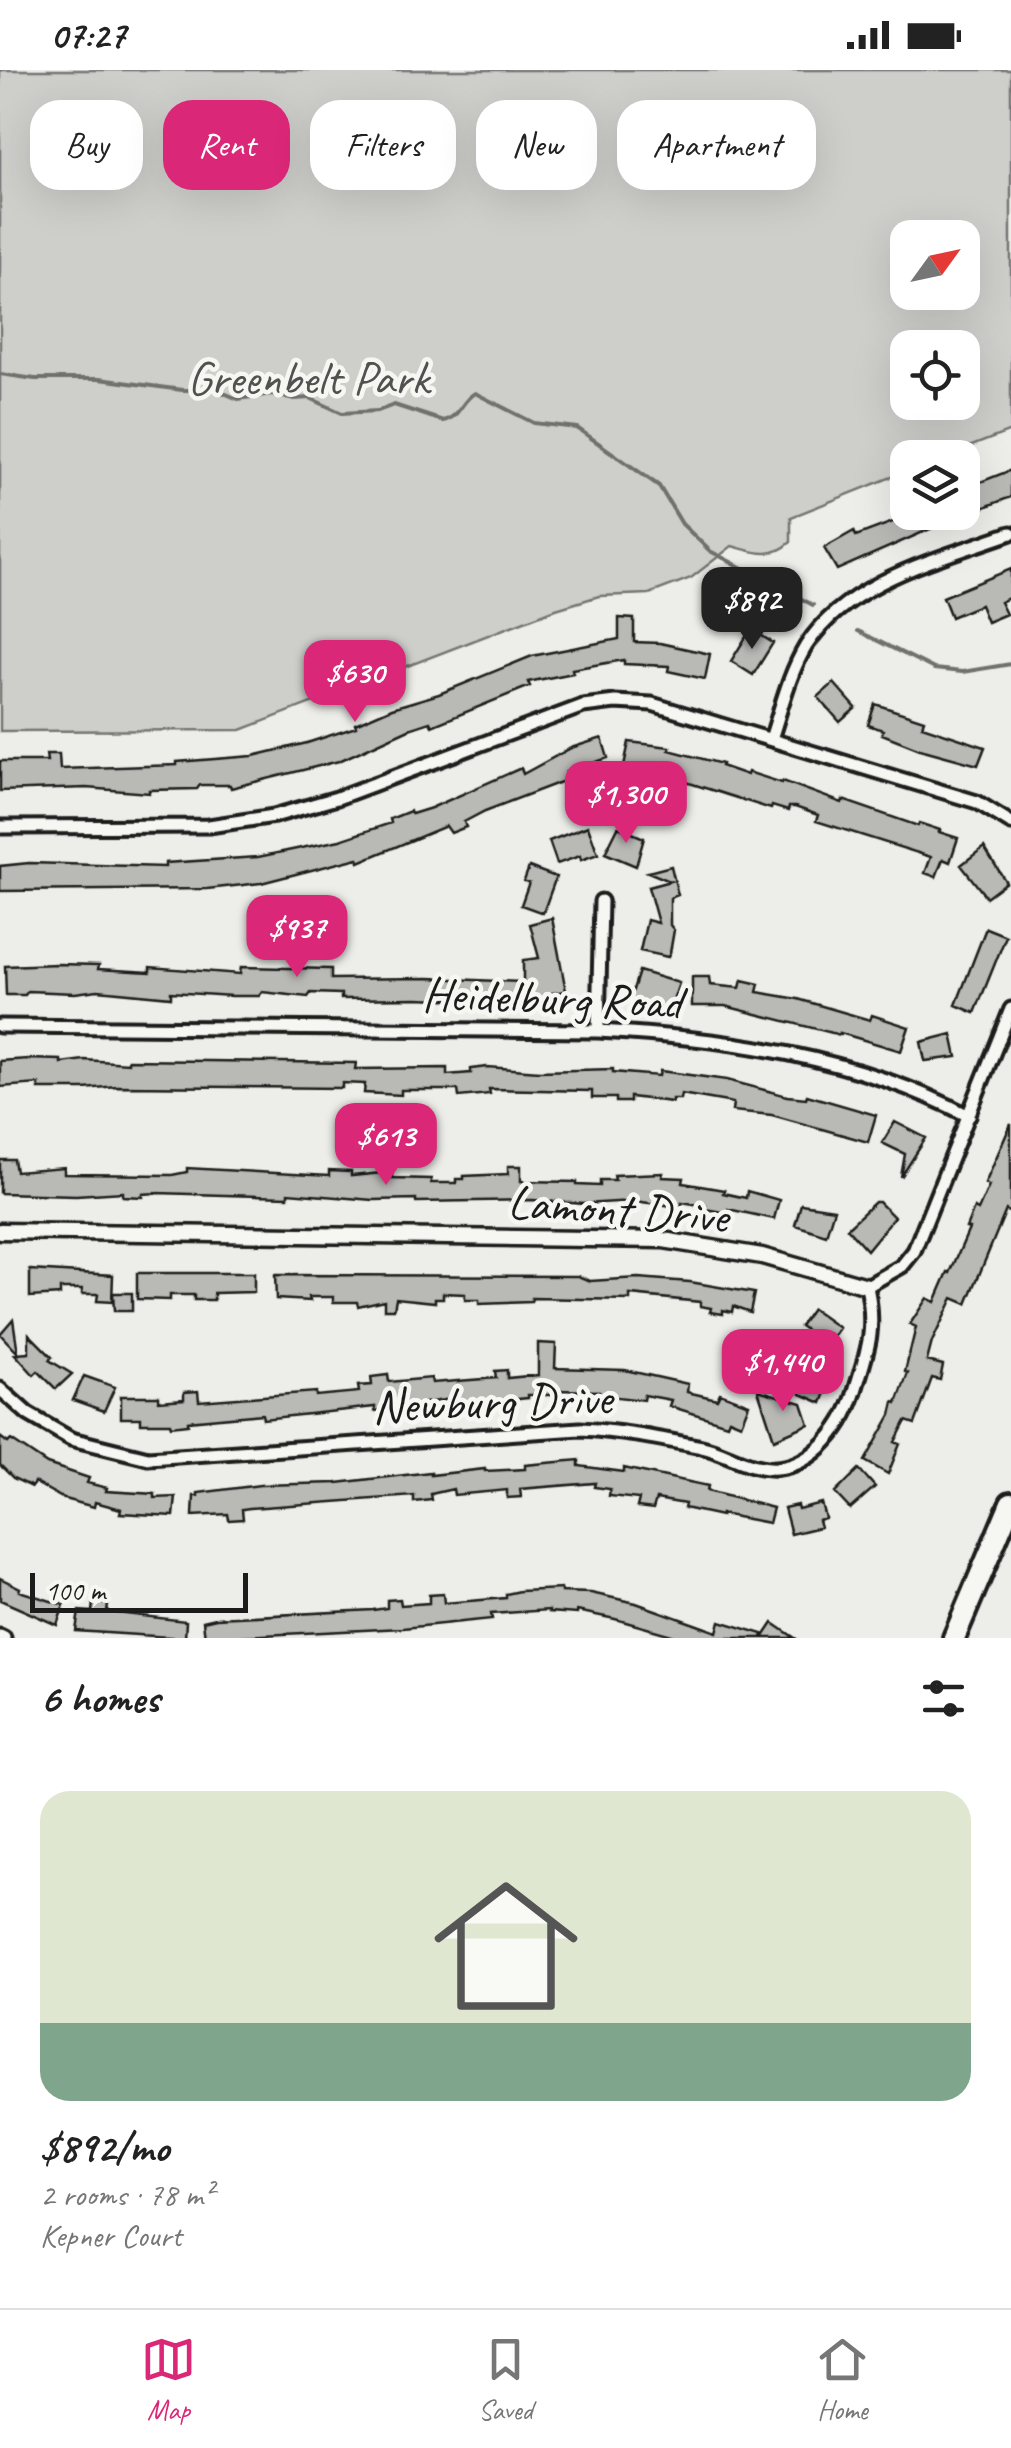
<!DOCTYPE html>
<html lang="en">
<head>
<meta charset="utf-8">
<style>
  body { margin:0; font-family:Caveat,sans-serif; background:#f6f6f6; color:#222; height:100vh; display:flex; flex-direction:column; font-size:38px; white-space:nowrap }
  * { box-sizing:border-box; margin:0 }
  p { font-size:32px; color:#767676 }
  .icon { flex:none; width:55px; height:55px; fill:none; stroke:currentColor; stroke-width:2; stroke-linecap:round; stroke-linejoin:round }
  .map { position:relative; height:1568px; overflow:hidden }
  .panel { display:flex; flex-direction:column; background:#fff; flex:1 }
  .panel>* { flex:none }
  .hud { position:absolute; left:30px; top:30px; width:952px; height:90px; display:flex; gap:20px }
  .needle { width:65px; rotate:57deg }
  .fabs { position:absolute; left:890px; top:150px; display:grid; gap:20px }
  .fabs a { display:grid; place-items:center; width:90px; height:90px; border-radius:20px; background:#fff; box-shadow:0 10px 40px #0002; font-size:50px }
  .scale { position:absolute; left:30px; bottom:25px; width:218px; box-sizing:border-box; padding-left:10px; border:5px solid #1c1c1c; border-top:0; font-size:28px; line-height:35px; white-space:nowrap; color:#1c1c1c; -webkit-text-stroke:8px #f6f6f2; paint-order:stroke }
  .price { position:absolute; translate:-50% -85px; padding:0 22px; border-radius:20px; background:#db2777; color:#fff; font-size:32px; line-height:65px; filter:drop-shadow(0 2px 5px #0008) }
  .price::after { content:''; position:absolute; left:50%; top:60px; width:30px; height:22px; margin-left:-15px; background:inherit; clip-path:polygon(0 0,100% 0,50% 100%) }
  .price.on { background:#222; color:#fff }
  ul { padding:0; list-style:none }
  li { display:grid; align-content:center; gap:20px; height:530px; padding:0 40px }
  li+li { border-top:2px solid #e0e0e0 }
  li span { display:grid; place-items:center; height:310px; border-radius:30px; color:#555 }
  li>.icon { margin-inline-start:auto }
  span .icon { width:180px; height:180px; fill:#fffc; stroke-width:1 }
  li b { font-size:42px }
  h2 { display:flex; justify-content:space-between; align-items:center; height:120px; padding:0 40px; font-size:42px }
  .tag { padding:0 35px; border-radius:30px; background:#fff; box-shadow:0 10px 40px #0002; font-size:35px; line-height:90px }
  .tag.on { background:#db2777; color:#fff }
  .status { display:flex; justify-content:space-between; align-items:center; height:70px; padding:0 50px; background:#fff; direction:ltr }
  .status svg { height:28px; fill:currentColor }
  .tab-bar { display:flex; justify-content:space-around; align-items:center; height:140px; border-top:2px solid #e0e0e0; background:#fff; font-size:28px; color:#767676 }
  .tab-bar a { display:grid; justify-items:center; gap:5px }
  .tab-bar .on { color:#db2777 }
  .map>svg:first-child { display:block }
</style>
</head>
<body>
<div class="status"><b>07:27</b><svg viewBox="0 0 49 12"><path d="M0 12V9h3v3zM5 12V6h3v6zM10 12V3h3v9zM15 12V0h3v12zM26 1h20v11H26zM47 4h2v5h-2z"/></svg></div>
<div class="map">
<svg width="1011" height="1568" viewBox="0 0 1011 1568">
  <rect width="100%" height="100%" fill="#edede9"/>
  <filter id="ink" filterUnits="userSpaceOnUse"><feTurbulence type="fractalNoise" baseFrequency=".01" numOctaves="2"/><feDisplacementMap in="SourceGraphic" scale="20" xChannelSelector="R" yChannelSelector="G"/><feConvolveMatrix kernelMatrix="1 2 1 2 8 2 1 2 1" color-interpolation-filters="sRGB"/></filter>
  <g filter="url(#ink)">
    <path fill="#cececb" stroke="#757574" stroke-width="2.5" fill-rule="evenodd" d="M0,0H1011V361L943,387L908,388L907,401L791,447V472C771,490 755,482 732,476L691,508L649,524L599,526L556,539L241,660L0,661ZM908,168H962V222H908ZM908,278H962V332H908Z"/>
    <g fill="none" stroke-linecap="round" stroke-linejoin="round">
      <path stroke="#6f6f6d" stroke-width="4" d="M0,304L35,309H99L182,320H217L238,329L272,324L295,329L310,328L342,343L378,341L394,335L443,351C461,347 461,330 475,323L534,353L577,358L659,416L682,454L710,481L813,535
        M858,561L934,599L962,602L1011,594"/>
    </g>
    <path fill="#b9b9b6" stroke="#1c1c1c" stroke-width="2.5" d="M1011,400V427L977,440L978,443L962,449V445L837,500L824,478L854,461L856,466L909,446L908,442H962V419Z
      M1011,499V527L1000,532L1006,544L987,552L980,535L951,547L943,527Z
      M619,548L634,549V572L660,573L710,584L705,609L668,601L669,596L624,594V590L572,599L573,603L528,612L530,616L432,656L430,652L409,659L339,691L231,718L230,715H200L197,719L149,720V723L86,718L0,721V691H47L46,684H59L60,699L177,695V692L253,686L307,673L356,657L355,654L392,638L439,624L532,586L619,569Z
      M751,559L773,573L753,605L731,591Z
      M834,613L856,638L840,652L818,627Z
      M875,634L924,650L922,656L985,677L978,695L920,679L882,664L883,660L868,655Z
      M602,668L608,688L566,702L569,709L485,741L464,752L466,757L451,763L446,756L359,792L358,788L261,813L207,819L0,821V796L29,793L165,797V793L258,787L340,770L391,753L390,749L410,741L412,744L431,738L521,698L523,704L571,678Z
      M629,672L670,677L669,680L722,694L721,696L747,705L748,702L782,713L783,711L842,733L843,730L918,756L919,753L940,760L939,762L958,768L950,792L943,789L936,807L925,803L931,787L816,751L818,745L795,737H789L788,741L772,736L771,739L661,704L624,696Z
      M588,756L598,784L581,790L580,786L557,794L549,771Z
      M618,757L644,768L636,796L605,783Z
      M984,777L1006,812L986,827L961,795Z
      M671,796L678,825L670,828V855L674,860L670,883L668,887L640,881L647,850L658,853L648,817L670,811L648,802Z
      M529,797L556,807L543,843L521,835L529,812L524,811Z
      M552,848L566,921L547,924L544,929L513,932L417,928L341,929V924L311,923L308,927L262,922L259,926H232L171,922V927L98,920L75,923L28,921L25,925H6L5,896L57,894L99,895L98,899L150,902V897L240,904L241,897L331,899V909L429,908L523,912V890L539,888L530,854Z
      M986,858L1006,866L975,943L956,935Z
      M639,901L679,913L671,937L630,929Z
      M692,907H709L710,915L740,918L742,910L759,914L757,922L798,929L870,950L872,945L909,957L901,981L840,963V965L725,936H692Z
      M952,964L957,987L925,991L921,972Z
      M28,989L61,990V993L84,990L128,993V990L356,993L355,999L447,998V1005L471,1003V999L487,997L539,1001L613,999V1002L659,1006L660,1001L727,1010L787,1026L806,1028L807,1025L876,1045L868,1072L772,1045L732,1041L733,1033L681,1024L680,1029H672V1032L630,1027V1032H616V1028H592V1021L489,1019L490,1024L459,1027L458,1020H401V1025L364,1023L365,1014L342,1013V1018L117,1016L84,1019H39V1014L0,1017V991Z
      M895,1052L926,1068L901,1107L905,1084L882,1073Z
      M1011,1054V1143L1006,1140L967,1234L953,1228L932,1272L927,1291L943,1295L940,1310L932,1308L915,1354L906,1351L895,1372L900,1374L888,1404L865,1391L891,1345L894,1332L897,1333L908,1303L905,1302L916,1257L910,1254L927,1228L935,1232L948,1202L950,1203L969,1159L966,1158L974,1138L978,1140L989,1115L985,1113Z
      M0,1090H14L16,1102L64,1098V1104L172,1105L187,1102V1098L329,1106V1101L351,1102V1106L392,1102V1108L431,1109V1113H456V1109H464V1106L508,1104V1096H521V1111L577,1112V1115L600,1116V1110H615L614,1105L663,1103L662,1107L684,1108L683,1113L724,1120L723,1123L746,1128L747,1121L779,1130L774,1149L728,1139V1143L705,1139L706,1136L682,1132V1137L633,1131L584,1134L533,1130L416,1132V1129L373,1130L288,1123V1127L156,1123L143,1124V1127L123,1126V1122L76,1125L0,1123Z
      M875,1132H879L894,1147L867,1180L847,1158Z
      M801,1134L834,1139L826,1165L795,1155Z
      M30,1200L113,1205L112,1232L97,1231L98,1224H82V1219H60V1225L30,1227Z
      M137,1203H254V1222L214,1223V1230H194V1225H170V1230L137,1229Z
      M275,1205L578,1206L590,1211L638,1208L690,1212L754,1223L750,1242L733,1236L732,1242L723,1240V1244L710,1242L711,1238L700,1236V1232L630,1225V1230L532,1228L531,1232L479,1234V1230H465V1224L443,1223V1228H435V1232L396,1228L394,1239H384V1230L358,1236L357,1232H333V1227H309L310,1231L276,1229Z
      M113,1223H132V1241H114Z
      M812,1239L839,1258L827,1275L800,1256Z
      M13,1249L18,1283L0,1264Z
      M29,1264L52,1287L49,1290L72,1304L56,1319L38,1301L34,1305L15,1284L29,1283Z
      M538,1273L556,1274L555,1298L625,1300L688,1314L687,1322L717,1329L720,1323L749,1334L741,1354L729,1349L727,1354L669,1336L671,1330L644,1325L643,1330L599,1325V1321L555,1320V1325H528V1328L497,1331L451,1333V1329L375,1341V1337L263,1349L262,1344L188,1351V1354L171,1356L170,1353H141V1348H121V1326H159V1331L184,1329V1322L198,1321L199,1331L316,1322V1326L359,1322L358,1316L372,1315L371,1307L388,1305L389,1312L431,1308L432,1313L496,1308L495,1301L507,1300V1308L538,1305Z
      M814,1294L834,1302L822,1333L801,1324Z
      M84,1306L115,1317L104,1341L73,1330Z
      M758,1320L802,1333L809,1354L774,1369Z
      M0,1367L8,1373L11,1370L47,1394L89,1408L87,1413L107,1418L106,1421L155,1424V1428L176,1427L174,1446L120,1443L121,1439L95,1432L94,1437L64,1429L34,1412L32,1417L13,1408L0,1395Z
      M579,1390V1396L624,1402V1398L708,1416L707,1421L773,1438L769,1453L721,1444V1446L684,1438L685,1434L656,1429L653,1439L637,1437L639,1429L609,1426L610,1419L594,1417L595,1413L520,1419L521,1427L507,1428V1420L454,1425L453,1419L431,1424L432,1430L414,1432V1426L250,1438L242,1439L243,1449L229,1450L228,1444L193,1446L194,1426H198V1423L260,1415L337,1413L431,1402V1405L485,1399V1401L525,1399V1395Z
      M859,1399L875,1417L850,1439L835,1423Z
      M821,1433L825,1448L818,1450L820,1457L791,1464L784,1438L797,1435L798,1439Z
      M0,1508L20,1518L19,1521L64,1535L57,1555L0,1530Z
      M561,1519V1522L591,1523L636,1533L717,1562L720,1551L763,1564L762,1568H671L672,1565L615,1549L577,1541V1544L549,1542V1540L491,1544L492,1549L403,1558L205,1568L203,1551L216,1548L373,1540L387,1538V1530L400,1529L401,1535L429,1533V1525L443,1524L444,1533L506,1528V1524L520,1521Z
      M93,1532L108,1534L107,1542L186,1551L185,1568L76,1561L79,1541L92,1542Z
      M773,1553L795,1568H763Z"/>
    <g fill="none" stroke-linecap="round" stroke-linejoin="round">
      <defs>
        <path id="minor" d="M771,669C781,639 789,604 806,576C848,510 942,488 1011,463
          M0,757L209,756L274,746L337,728L583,636L615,632L652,634L977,732L1011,753
          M0,956L598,961C725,968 855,986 969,1046
          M598,961L601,831
          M0,1319L28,1344L71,1369L148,1388L580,1359C622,1361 661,1369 702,1377C722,1381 741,1394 761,1397C807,1406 843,1360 855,1321C868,1278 876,1262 867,1216L902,1196L914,1181L1011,939
          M0,1566L4,1568"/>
        <path id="tertiary" d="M0,1161L663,1170L762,1186L867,1216"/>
        <path id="motorway" d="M954,1568L1011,1433"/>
      </defs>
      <use href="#minor" stroke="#1c1c1c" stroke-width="19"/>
      <use href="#tertiary" stroke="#1c1c1c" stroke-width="21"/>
      <use href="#motorway" stroke="#1c1c1c" stroke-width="28"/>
      <use href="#minor" stroke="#f6f6f2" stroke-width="11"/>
      <use href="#tertiary" stroke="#f6f6f2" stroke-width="14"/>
      <use href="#motorway" stroke="#f6f6f2" stroke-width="20"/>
    </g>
  </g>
  <g text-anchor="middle" stroke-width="9" stroke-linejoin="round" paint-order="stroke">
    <g font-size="48" fill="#515151" stroke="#f6f6f2">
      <text x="308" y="324">Greenbelt Park</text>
    </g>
    <g font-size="48" fill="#1c1c1c" stroke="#f6f6f2">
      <text transform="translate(552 927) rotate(2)" y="17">Heidelburg Road</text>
      <text transform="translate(618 1138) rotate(4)" y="17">Lamont Drive</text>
      <text transform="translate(492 1331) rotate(-2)" y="17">Newburg Drive</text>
    </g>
  </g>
</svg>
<div class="fabs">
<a><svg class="needle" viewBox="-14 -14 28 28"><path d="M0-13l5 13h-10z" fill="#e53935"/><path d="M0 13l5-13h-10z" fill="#767676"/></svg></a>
<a><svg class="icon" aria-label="locate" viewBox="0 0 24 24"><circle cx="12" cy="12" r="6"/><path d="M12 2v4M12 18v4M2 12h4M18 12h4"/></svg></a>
<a><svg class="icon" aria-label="layers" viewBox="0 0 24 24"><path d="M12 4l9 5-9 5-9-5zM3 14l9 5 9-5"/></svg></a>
</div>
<div class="scale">100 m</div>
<b class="price on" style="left:752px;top:582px">$892</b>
<b class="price" style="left:355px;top:655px">$630</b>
<b class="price" style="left:626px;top:776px">$1,300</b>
<b class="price" style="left:297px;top:910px">$937</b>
<b class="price" style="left:386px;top:1118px">$613</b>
<b class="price" style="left:783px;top:1344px">$1,440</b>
<div class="hud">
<a class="tag">Buy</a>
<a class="tag on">Rent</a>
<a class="tag">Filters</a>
<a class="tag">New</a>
<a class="tag">Apartment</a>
</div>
</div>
<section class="panel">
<h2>6 homes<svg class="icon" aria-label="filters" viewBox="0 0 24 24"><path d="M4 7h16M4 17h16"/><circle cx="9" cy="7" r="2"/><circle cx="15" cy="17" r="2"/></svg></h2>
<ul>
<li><span style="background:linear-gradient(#dfe7d0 75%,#7fa58c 0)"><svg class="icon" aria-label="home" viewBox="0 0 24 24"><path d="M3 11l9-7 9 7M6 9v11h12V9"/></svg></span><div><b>$892/mo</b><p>2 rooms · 78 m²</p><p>Kepner Court</p></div></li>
</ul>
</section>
<nav class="tab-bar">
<a class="on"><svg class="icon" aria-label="map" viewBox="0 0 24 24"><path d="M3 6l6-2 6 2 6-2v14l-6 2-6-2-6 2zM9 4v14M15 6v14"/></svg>Map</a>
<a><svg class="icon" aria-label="saved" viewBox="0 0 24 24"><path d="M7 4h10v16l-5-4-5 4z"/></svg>Saved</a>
<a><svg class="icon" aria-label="home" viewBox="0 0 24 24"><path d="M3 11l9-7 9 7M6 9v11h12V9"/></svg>Home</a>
</nav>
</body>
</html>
